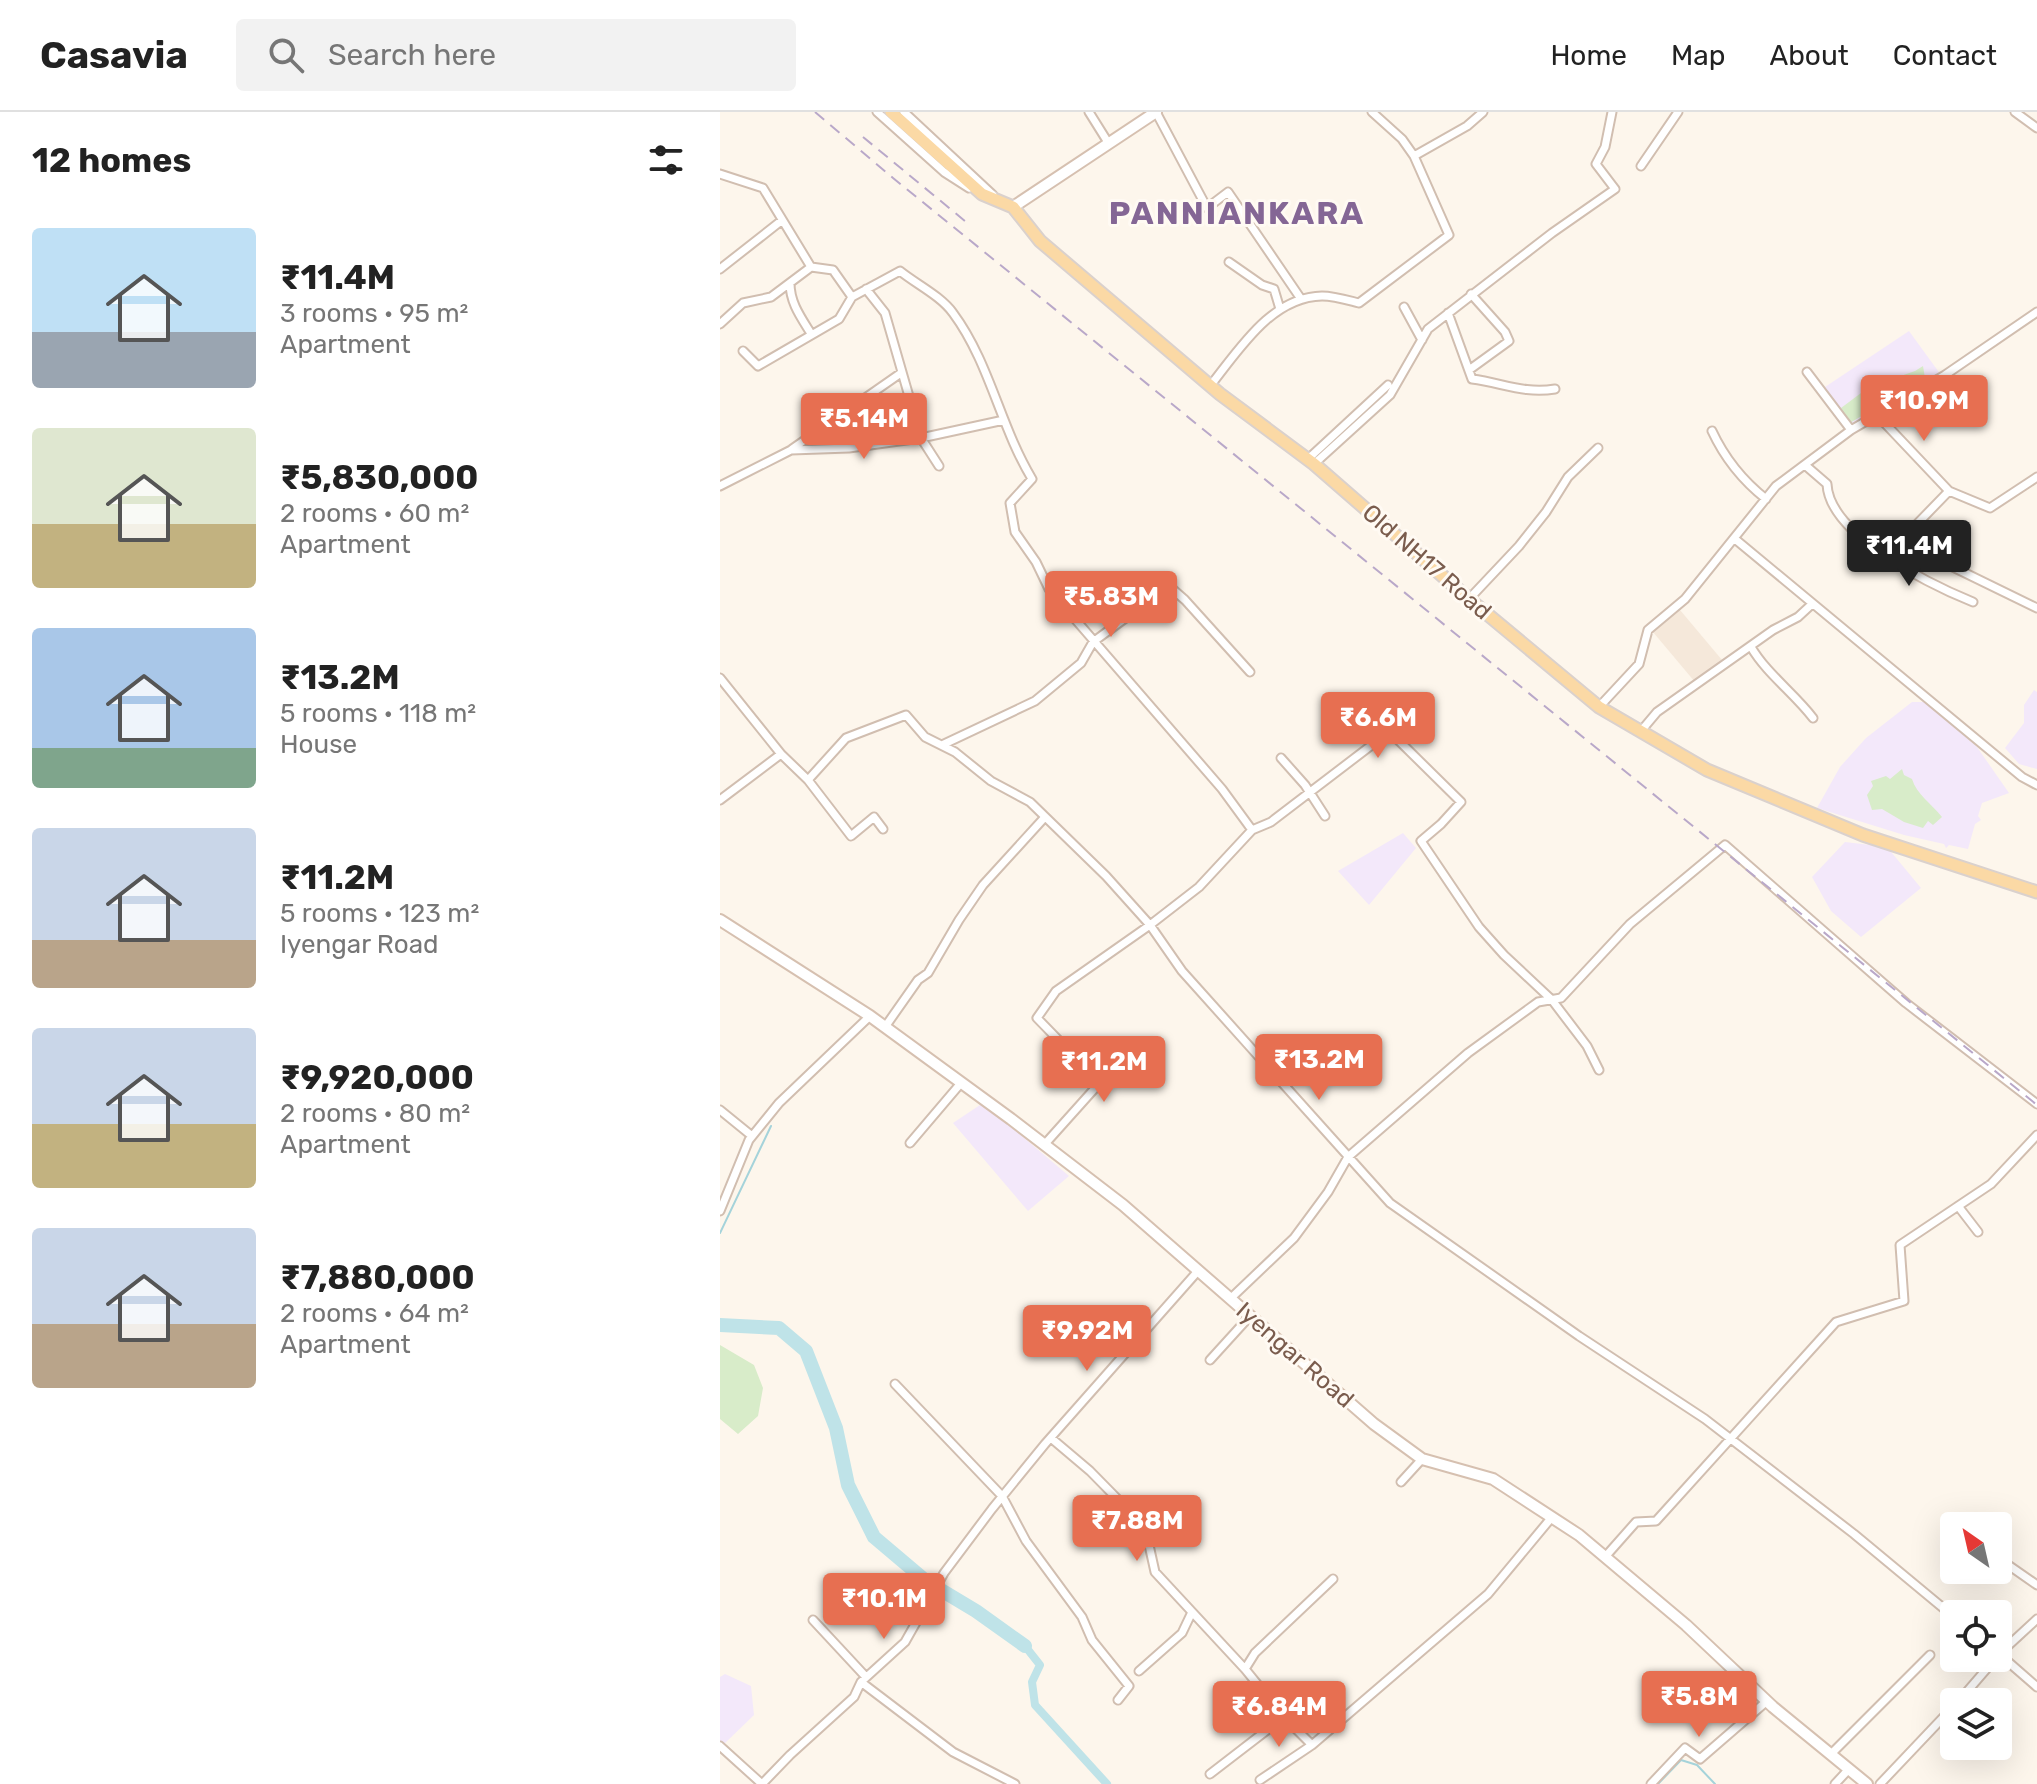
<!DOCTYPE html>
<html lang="en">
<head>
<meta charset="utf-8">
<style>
  body { margin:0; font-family:Rubik,sans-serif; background:#f2f2f2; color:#222; height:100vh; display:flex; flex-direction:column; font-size:30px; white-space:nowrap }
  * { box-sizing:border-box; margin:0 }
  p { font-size:26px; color:#767676 }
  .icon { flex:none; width:44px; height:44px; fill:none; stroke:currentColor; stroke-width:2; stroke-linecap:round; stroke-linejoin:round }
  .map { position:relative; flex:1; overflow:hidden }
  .side { display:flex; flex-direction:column; background:#fff; width:720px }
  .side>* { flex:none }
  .needle { width:52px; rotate:326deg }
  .buttons { position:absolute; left:1220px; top:1400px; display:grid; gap:16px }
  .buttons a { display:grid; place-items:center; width:72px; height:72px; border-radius:8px; background:#fff; box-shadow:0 8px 32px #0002; font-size:40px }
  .price { position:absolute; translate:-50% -68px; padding:0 18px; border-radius:8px; background:#e76f51; color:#fff; font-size:26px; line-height:52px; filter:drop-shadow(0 2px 4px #0008) }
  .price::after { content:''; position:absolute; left:50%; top:48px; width:24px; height:18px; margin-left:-12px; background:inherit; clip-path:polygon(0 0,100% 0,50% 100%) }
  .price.on { background:#222; color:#fff }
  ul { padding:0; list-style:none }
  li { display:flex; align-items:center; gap:24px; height:200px; padding:0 32px }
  li span { display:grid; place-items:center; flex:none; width:224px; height:160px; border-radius:8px; color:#555 }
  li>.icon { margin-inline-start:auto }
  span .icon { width:96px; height:96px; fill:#fffc; stroke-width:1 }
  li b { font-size:34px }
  h2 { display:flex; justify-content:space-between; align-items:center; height:96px; padding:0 32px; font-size:34px }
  header { display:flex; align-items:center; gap:48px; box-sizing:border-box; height:112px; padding:0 40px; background:#fff; border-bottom:2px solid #e0e0e0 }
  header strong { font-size:38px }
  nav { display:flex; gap:44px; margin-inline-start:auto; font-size:28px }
  .search { width:560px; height:72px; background:#f2f2f2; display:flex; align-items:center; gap:20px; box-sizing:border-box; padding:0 28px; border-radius:8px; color:#767676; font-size:30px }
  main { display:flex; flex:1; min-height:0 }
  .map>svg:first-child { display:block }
</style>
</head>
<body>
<header>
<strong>Casavia</strong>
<div class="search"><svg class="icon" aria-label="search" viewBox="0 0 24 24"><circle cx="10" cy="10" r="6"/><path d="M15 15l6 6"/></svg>Search here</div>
<nav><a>Home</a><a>Map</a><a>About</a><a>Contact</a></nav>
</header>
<main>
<section class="side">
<h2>12 homes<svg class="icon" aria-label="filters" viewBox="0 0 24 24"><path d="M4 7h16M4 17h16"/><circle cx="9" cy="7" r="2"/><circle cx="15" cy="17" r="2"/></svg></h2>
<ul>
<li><span style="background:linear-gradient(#bfe0f5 65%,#9aa5b1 0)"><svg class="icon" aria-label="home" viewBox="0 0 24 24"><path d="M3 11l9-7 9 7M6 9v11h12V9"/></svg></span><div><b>₹11.4M</b><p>3 rooms · 95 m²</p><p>Apartment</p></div></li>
<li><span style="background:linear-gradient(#dfe7d0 60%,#c2b280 0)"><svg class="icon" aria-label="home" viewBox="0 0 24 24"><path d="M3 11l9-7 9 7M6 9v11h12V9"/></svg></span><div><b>₹5,830,000</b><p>2 rooms · 60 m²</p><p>Apartment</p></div></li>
<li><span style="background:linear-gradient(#a9c7e8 75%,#7fa58c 0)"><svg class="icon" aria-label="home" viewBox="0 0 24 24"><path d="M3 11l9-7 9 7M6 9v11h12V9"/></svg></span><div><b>₹13.2M</b><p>5 rooms · 118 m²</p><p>House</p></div></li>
<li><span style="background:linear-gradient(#c9d6e8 70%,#b9a48a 0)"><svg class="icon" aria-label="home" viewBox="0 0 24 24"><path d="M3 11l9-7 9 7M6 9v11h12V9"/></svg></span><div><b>₹11.2M</b><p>5 rooms · 123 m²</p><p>Iyengar Road</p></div></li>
<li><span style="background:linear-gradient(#c9d6e8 60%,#c2b280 0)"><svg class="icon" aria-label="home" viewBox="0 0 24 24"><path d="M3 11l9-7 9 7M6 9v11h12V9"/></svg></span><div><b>₹9,920,000</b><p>2 rooms · 80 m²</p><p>Apartment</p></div></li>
<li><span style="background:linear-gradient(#c9d6e8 60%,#b9a48a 0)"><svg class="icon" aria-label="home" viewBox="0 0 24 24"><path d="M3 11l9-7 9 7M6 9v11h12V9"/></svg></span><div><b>₹7,880,000</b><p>2 rooms · 64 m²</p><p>Apartment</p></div></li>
</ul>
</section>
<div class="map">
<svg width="1317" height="1672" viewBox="0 0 1317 1672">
  <rect width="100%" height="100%" fill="#fdf6ec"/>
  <path fill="#f5e8da" d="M960,498L1002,548L975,570L933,520Z"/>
  <path fill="#f3e8fa" d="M1189,219L1221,263L1131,315L1105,275Z
    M1314,578L1317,580V657L1299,652L1285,636L1304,611V593Z
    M1192,590H1206L1257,635L1289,681L1262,691L1258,704L1261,708L1255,712L1248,737L1229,733L1226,736L1224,732L1184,723L1097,696L1120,655L1146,626Z
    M683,721L696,736L649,793L618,759Z
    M1125,730L1167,735L1201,776L1141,825L1111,799L1092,765Z
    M263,991L349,1064L308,1099L233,1011Z
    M5,1562L31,1574L34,1603L0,1636V1565Z"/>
  <path fill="#d8ecc9" d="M1203,254L1205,266L1130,311L1121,296L1149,275L1195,259Z
    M1182,657L1184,663L1192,667C1197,683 1211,691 1222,705L1213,713L1208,709L1203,716L1184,710L1162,697L1152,698L1147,683L1153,674L1151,669L1166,664L1170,667Z
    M0,1233L34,1253L43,1276L38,1304L18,1322L0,1307Z"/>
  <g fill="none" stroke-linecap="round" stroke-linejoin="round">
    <path stroke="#a5d3da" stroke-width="2" d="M0,1121L51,1014
      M938,1672L961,1648L977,1653L995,1672"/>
    <path stroke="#bfe3e8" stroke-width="8" d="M305,1534L320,1553L312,1570L315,1593L387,1672"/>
    <path stroke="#bfe3e8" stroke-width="14" d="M0,1213L59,1216L86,1239L116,1316L128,1373L154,1425L206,1469L256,1499L305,1534"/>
    <defs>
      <path id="street" d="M157,0L224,60L249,76
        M184,0L273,83
        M369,0L389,32
        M436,0L487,96L508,80L581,187
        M1295,0L1317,16
        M694,44L747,14L763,0
        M921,54L958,0
        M0,62L43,76L91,155L113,158L132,185L180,159C196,172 221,184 233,201C270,251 280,314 312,367L290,391L295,420L316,450L329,477L502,677L532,718
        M509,150L542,173L554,177L560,197
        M0,157L61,109
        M70,171C70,190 80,204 90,220
        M146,177L165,201L201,326L219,354
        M684,195L702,228
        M728,201L752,267C783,271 804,282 835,277
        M0,212L23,191L51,185L91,155
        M23,239L38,254L119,207L132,185
        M749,258L789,229L785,220L751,182
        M1087,260L1131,318
        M490,274C519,238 551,185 602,184C614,184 627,188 639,191L729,123L694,44L682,27L652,0
        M1157,303L1229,379
        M992,319C1005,347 1022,368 1046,387
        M72,337L181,261
        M588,347L668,273
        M594,352L670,283L708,217L832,121L895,77L876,52L885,35L892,0
        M1085,353L1107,372C1109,423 1211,473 1253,490
        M0,374L71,338L129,336L201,326L284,308
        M1015,427L1302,665L1317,673
        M1198,438L1196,413L1229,379L1270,396L1317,365
        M1181,453L1198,438L1317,496
        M749,487L799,434L826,400L848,365L878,336
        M1031,535C1047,562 1074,581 1093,606
        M0,566L61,642
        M879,595L919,552L928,518L965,487L1056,374L1131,318L1225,263L1317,200
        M669,619L741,690L721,712L701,729L759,815L784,843L832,888L867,934L879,958
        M921,619L937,600L1053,518L1078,505L1092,492
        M222,633L315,589L361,551L373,530L449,474L465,488L530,560
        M561,646L585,673L605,704
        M88,668L131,724L154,705L163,717
        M0,688L61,642L88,668L126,626L186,603L205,625L235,640L271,669L310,690L386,764L430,813L462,859L670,1091L859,1224L985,1307L1134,1422L1234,1505
        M165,915L198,868L208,861L239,808L263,773L325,705
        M0,998L32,1024
        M190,1031L241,971
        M324,1033L376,975L352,942L317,906L336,879L430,813L479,775L532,718L551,710L708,590
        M1238,1094L1258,1120
        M0,1099L29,1028L59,991L150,904
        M510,1187L574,1126L608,1080L628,1045L748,941L818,890L841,886L910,812L1005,733L1186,891L1317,992
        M490,1248L530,1204
        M175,1272L282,1384L306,1429L362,1505L372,1528L409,1574L398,1588
        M331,1326L370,1359L425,1415L435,1460L525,1557
        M681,1370L702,1347
        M885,1445L916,1410L936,1409L1116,1210L1184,1189L1180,1133L1271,1072L1317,1023
        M1284,1450L1317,1473
        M93,1508L146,1565
        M1278,1541L1317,1575
        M1278,1543L1317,1507
        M419,1559L462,1521L472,1500
        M141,1570L233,1640L295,1672
        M1238,1590L1276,1546
        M592,1633L768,1482L832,1405
        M0,1634L42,1672L70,1643L134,1585L141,1570L185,1530L224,1461L272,1397L325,1332L478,1159
        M1111,1642L1210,1543
        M490,1662L564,1605L525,1557L535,1541L613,1467
        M540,1668L592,1633L564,1605
        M931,1672L965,1636L980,1647L1047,1589
        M1115,1672L1129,1657
        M1160,1672L1234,1594"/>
      <path id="secondary" d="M293,95L436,0
        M0,808L150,904L291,1007L403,1093L654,1312L702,1347L773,1367L859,1423L966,1513L1053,1595L1147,1672"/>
      <path id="primary" d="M171,0L262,82L293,95L320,129L500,282L594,352L749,487L879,595L987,658L1143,723L1317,780"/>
    </defs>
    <use href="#street" stroke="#d1beb0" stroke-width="11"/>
    <use href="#secondary" stroke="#d6c0b0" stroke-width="14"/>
    <use href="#primary" stroke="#dad1cd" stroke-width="15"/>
    <use href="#street" stroke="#fff" stroke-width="7"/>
    <use href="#secondary" stroke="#fff" stroke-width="10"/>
    <use href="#primary" stroke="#fbd9a5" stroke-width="11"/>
    <path stroke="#b9a8c9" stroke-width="2" stroke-dasharray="12 8" stroke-linecap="butt" d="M95,0L173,66L1317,993
      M143,25L251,114"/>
  </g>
  <g text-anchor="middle" stroke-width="6" stroke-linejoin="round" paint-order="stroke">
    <g font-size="24" fill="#7a5c4d" stroke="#fffaf3">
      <text transform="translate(707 450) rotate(41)" y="8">Old NH17 Road</text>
      <text transform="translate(575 1243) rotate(41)" y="8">Iyengar Road</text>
    </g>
    <g font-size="32" font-weight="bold" letter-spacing="2" fill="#846695" stroke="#fffaf3">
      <text x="517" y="112">PANNIANKARA</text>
    </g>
  </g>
</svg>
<div class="buttons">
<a><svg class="needle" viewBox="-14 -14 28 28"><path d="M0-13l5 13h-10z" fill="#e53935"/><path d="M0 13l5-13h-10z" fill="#767676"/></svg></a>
<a><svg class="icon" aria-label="locate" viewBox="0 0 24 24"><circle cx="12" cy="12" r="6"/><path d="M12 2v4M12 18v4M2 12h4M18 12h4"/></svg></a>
<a><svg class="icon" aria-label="layers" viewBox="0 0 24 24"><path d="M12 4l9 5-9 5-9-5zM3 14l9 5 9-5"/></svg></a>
</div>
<b class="price" style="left:1204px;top:331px">₹10.9M</b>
<b class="price" style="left:144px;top:349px">₹5.14M</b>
<b class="price on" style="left:1189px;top:476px">₹11.4M</b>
<b class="price" style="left:391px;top:527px">₹5.83M</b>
<b class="price" style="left:658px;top:648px">₹6.6M</b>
<b class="price" style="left:599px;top:990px">₹13.2M</b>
<b class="price" style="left:384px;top:992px">₹11.2M</b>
<b class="price" style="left:367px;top:1261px">₹9.92M</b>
<b class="price" style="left:417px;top:1451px">₹7.88M</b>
<b class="price" style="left:164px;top:1529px">₹10.1M</b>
<b class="price" style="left:979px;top:1627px">₹5.8M</b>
<b class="price" style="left:559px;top:1637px">₹6.84M</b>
</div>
</main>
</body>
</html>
